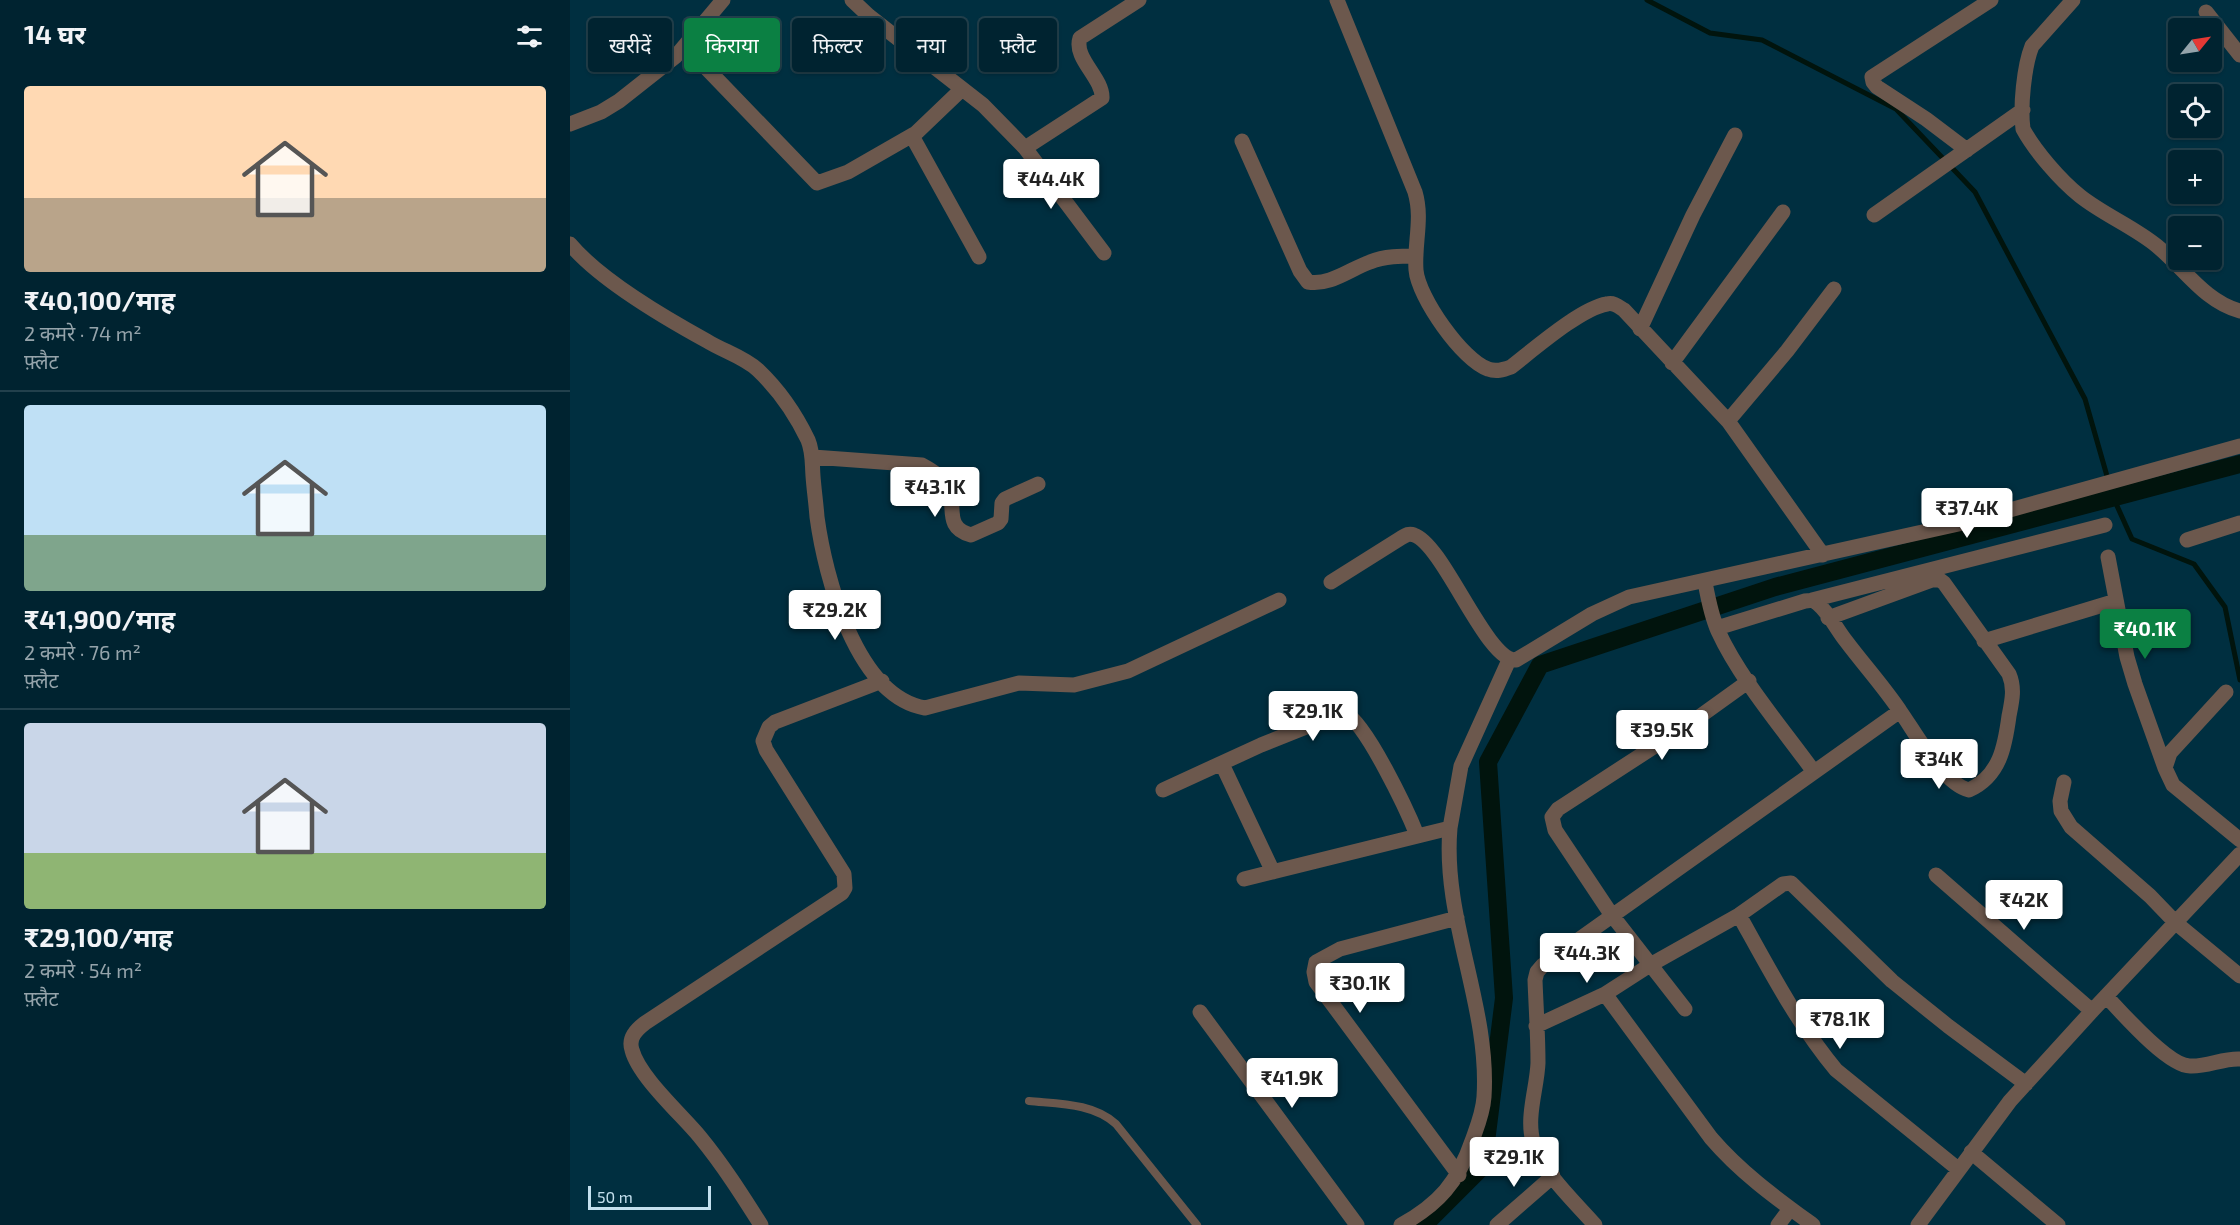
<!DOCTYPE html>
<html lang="hi">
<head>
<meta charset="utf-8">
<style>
  body { margin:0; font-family:"Exo 2","Noto Sans Devanagari",sans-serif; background:#0e2f3c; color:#f1f3f6; height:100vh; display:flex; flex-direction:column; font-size:22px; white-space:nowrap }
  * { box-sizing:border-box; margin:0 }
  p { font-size:20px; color:#95a4ab }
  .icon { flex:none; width:33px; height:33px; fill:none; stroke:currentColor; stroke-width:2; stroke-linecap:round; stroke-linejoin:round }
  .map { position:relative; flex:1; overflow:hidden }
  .drawer { display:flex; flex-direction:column; background:#002330; width:570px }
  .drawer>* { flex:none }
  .top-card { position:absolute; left:18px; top:18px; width:570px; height:54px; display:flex; gap:12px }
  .needle { width:39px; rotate:60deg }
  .buttons { position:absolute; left:1598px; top:18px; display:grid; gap:12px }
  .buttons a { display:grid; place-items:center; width:54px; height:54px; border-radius:6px; background:#002330; box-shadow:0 2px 4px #0004,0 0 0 2px #22404c; font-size:30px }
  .scale { position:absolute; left:18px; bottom:15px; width:123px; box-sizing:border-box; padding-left:6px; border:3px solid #c4e0ee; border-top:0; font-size:16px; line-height:21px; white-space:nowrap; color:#c4e0ee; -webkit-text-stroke:4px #002f40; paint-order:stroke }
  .price { position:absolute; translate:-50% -51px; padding:0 14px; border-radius:6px; background:#fff; color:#222; font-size:20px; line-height:39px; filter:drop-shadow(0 2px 3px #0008) }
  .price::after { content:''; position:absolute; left:50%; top:36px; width:18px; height:14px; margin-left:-9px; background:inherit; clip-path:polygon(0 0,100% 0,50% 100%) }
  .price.selected { background:#0b8043; color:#fff }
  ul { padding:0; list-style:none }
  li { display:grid; align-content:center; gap:12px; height:318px; padding:0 24px }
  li+li { border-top:2px solid #22404c }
  li span { display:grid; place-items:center; height:186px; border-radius:6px; color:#555 }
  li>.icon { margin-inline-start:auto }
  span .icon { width:108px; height:108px; fill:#fffc; stroke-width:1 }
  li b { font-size:26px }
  h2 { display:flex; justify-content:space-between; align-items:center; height:72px; padding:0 24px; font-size:26px }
  .tag { padding:0 21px; border-radius:6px; background:#002330; box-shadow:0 2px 4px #0004,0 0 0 2px #22404c; font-size:21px; line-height:54px }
  .tag.selected { background:#0b8043; color:#fff }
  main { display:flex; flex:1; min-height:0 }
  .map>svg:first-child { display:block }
</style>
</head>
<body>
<main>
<section class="drawer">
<h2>14 घर<svg class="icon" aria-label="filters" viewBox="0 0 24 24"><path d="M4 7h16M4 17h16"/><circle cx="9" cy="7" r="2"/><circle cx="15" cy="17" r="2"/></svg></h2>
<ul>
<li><span style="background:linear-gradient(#ffd9b3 60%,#b9a48a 0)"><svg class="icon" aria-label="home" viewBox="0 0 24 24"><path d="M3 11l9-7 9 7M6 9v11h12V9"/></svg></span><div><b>₹40,100/माह</b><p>2 कमरे · 74 m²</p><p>फ़्लैट</p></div></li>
<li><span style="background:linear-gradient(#bfe0f5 70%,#7fa58c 0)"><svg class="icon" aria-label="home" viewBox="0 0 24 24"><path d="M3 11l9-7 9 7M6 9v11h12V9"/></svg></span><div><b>₹41,900/माह</b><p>2 कमरे · 76 m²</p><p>फ़्लैट</p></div></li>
<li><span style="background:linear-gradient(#c9d6e8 70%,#8fb573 0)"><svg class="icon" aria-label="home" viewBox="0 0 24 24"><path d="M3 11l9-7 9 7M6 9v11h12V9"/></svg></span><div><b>₹29,100/माह</b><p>2 कमरे · 54 m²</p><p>फ़्लैट</p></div></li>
</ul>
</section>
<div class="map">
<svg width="1670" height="1225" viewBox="0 0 1670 1225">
  <rect width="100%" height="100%" fill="#002f40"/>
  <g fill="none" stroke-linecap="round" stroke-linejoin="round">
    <path stroke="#01140d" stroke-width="5" d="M1077,0L1140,33L1192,40L1326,109L1405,192L1515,399L1543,497L1562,539L1624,564L1655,607L1670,680"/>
    <path stroke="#01140d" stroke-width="18" d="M854,1225L913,1166L934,998L918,762L970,665L1205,587L1670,464"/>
    <path stroke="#6c584d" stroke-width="8" d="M459,1101C489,1104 523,1103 546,1124L627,1225"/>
    <path stroke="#6c584d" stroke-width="15" d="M282,0L299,16L413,105L455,148L534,253
      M767,0L845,192C853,219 844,243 846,270C848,297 893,361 918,369C926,372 933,370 941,367C963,350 1011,308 1037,304C1044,302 1049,307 1054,310L1158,421L1253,555
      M1503,0L1462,46C1454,66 1450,107 1453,129C1465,151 1490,180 1510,196C1534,215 1564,227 1587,246C1614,268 1635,302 1670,311
      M1636,12L1670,55
      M115,46L247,183L278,172L346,133L392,89
      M0,124L31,112L49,101L106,56L153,0
      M342,136L409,257
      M672,141L730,271L738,282C760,286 780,269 800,262C815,256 831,256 846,256
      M455,148L532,98C533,78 503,58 510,38L569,0
      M1397,150L1356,119L1307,87L1303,82L1302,77L1421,0
      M1304,215L1453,110
      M0,244C30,280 95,318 137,341C153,351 174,357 188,370C208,389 226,415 238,440C243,452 242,463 243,476C244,490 246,503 247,517C255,576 286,696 355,708L449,683L504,685L558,671L709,600
      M1070,329L1123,215L1165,135
      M1102,363L1213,212
      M1158,421L1217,351L1264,289
      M243,457L352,465C363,471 376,479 380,491C385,509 375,528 401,535L428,523L431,519L432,503L435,499L468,484
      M1617,540L1670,523
      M1538,557L1557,657L1565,684L1595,768
      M761,582L831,538C836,535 839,533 844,535C874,545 916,661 946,660L1022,614L1059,597L1393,523L1670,446
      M1135,582C1138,598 1141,615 1148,631C1170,679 1213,729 1244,772
      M1242,600L1535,525
      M1147,628L1235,601C1241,600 1244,600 1248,604C1259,613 1267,630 1276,641C1294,665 1314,687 1330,711C1345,732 1373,784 1399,790C1430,776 1435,746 1439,716C1442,701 1445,688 1439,674L1374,583L1370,580H1362L1258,618
      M1414,641L1546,601
      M1656,692L1600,753L1595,768L1603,785L1670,840
      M652,764L703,872
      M1494,782L1490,801L1491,811L1501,827L1580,896L1606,923L1670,976
      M593,790L691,745L761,717L775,713C796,723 837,810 847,835
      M1366,875L1522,1011
      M674,879L880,828L891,766L939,660
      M1169,915C1199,969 1227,1023 1266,1070L1388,1169
      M887,918L770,949L746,962L744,972L746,982L889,1175
      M1035,994L1141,1138C1171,1173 1206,1198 1243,1225
      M1536,996C1552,1013 1598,1066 1620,1066C1637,1067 1653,1058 1670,1059
      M1115,1009L1041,914L985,830L982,817L988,809L1122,722L1179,681
      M630,1012L787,1225
      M966,1026L1035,994L1080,965L1169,915L1213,884L1221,883L1322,981L1378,1026L1456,1084
      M1401,1152L1488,1225
      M191,1225C172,1195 153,1165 130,1137C112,1115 69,1077 62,1050C58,1038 66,1030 75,1023L272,893L275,888L274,874L196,750L193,741L199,727L205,722L312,681
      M831,1225C869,1204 888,1182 902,1141C907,1127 913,1113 914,1097C920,1006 872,919 880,828
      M927,1225L983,1176
      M1025,1225C1004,1201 975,1175 964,1145C955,1119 967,1089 968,1063C968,1035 966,1007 965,980L967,972L973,965L1330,711
      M1208,1225L1220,1209
      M1348,1225L1440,1101L1522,1011L1670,854"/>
  </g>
</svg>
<div class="buttons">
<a><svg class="needle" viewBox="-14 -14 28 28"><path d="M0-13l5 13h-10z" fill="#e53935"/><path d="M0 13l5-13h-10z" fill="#95a4ab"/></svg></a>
<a><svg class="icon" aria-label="locate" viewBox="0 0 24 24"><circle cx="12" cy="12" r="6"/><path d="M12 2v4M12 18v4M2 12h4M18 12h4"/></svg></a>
<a>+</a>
<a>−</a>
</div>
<div class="scale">50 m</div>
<b class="price" style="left:481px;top:210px">₹44.4K</b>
<b class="price" style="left:365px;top:518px">₹43.1K</b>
<b class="price" style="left:1397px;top:539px">₹37.4K</b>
<b class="price" style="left:265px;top:641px">₹29.2K</b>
<b class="price selected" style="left:1575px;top:660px">₹40.1K</b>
<b class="price" style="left:743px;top:742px">₹29.1K</b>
<b class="price" style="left:1092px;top:761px">₹39.5K</b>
<b class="price" style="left:1369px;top:790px">₹34K</b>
<b class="price" style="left:1454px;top:931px">₹42K</b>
<b class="price" style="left:1017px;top:984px">₹44.3K</b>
<b class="price" style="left:790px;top:1014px">₹30.1K</b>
<b class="price" style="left:1270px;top:1050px">₹78.1K</b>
<b class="price" style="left:722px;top:1109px">₹41.9K</b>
<b class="price" style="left:944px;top:1188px">₹29.1K</b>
<div class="top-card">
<a class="tag">खरीदें</a>
<a class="tag selected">किराया</a>
<a class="tag">फ़िल्टर</a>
<a class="tag">नया</a>
<a class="tag">फ़्लैट</a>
</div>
</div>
</main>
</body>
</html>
